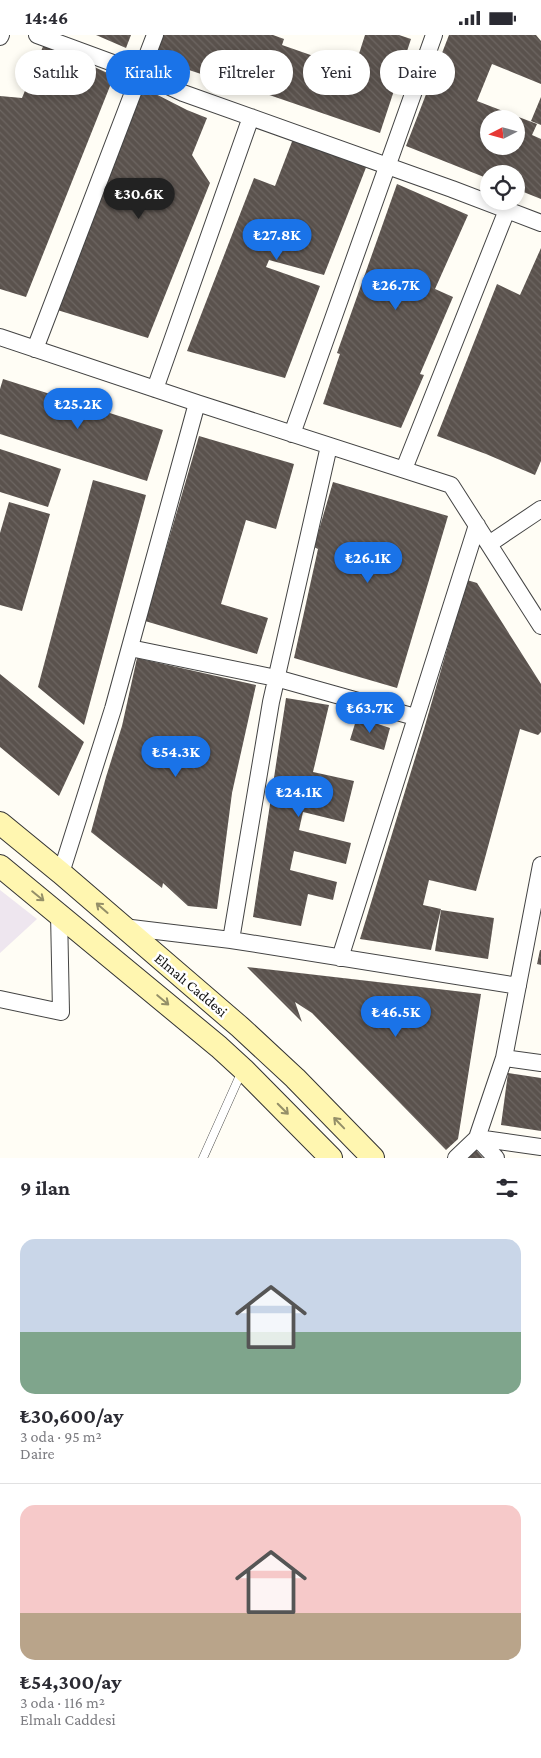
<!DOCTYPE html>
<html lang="tr">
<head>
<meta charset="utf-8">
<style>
  body { margin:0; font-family:"Crimson Pro",serif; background:#f7f7f7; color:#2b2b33; height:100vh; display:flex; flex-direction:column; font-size:19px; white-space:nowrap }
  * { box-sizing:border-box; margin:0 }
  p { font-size:16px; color:#7c7c81 }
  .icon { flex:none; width:28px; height:28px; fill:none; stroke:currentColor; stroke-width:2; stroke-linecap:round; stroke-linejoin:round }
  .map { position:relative; height:1123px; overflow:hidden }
  .details { display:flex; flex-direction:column; background:#fff; flex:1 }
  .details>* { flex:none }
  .top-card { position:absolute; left:15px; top:15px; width:511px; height:45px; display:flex; gap:10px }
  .needle { width:32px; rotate:264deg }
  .buttons { position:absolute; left:480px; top:75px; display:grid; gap:10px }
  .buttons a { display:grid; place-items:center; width:45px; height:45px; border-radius:50%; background:#fff; box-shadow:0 2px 8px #0003; font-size:25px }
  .price { position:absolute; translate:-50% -42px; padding:0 11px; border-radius:18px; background:#1a73e8; color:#fff; font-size:16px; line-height:32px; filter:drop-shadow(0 1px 2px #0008) }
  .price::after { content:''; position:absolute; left:50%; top:30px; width:15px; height:11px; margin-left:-8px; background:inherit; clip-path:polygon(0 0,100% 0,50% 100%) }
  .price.on { background:#222; color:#fff }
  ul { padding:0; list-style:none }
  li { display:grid; align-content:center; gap:10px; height:265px; padding:0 20px }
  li+li { border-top:1px solid #e1e1e2 }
  li span { display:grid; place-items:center; height:155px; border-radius:15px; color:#555 }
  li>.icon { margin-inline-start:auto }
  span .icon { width:90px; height:90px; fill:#fffc; stroke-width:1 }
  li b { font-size:21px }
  h2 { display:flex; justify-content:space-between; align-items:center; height:60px; padding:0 20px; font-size:21px }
  .chip { padding:0 18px; border-radius:22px; background:#fff; box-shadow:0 2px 8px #0003; font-size:18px; line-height:45px }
  .chip.on { background:#1a73e8; color:#fff }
  .status { display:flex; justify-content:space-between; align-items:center; height:35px; padding:0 25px; background:#fff; direction:ltr }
  .status svg { height:14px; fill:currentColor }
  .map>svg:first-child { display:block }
</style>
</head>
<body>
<div class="status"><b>14:46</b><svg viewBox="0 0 49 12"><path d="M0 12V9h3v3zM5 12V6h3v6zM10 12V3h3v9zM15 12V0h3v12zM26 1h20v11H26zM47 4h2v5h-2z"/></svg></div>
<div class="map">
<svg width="541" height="1123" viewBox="0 0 541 1123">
  <defs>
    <pattern id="building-back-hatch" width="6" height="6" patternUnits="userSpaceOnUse" patternTransform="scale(1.25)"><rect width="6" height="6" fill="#5a524d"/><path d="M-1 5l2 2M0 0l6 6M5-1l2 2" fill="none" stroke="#6d6662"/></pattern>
  </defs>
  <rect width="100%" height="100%" fill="#fffdf5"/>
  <path fill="#eee6ef" d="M0,855L37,884L0,918Z"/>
  <path fill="url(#building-back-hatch)" fill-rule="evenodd" d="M96,0H131L126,13Z
    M160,0H273L284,4L282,10L342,31L346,21L357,25L365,0H399L411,4L380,98L208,39L207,41L153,23Z
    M449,0H536L541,6V49L492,29L477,66L537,89L532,100L541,104V164L516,154V139H489V144L406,111ZM489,84H516V111H489Z
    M44,9L114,41L26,262L0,254V61L22,63Z
    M142,52L187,75L207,83L192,120L210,148L148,303L54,274Z
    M541,62V90L531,86Z
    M293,104L367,130L324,240L269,225L266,232L320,251L285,343L187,316L254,143L275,151Z
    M397,149L468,180L435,254L453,262L420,339L424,340L401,393L323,369L340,319L337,318Z
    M541,213V426L535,440L486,419L437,401L497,249L520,260Z
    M3,344L163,395L147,446L0,399V354Z
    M199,401L294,429L276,494L246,485L221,569L268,583L257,619L145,586Z
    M0,414L61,434L48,472L0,457Z
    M93,445L146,460L84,690L38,652Z
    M333,447L448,481L397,653L294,623L318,514L314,512Z
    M9,467L50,479L22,576L0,570V498Z
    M467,545L477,548L541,649V697L538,700L520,694L476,856L429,845L423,870L441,874L431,915L360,904L424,694Z
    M137,623L256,650L232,758L217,874L188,871L163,848L162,853L91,797L106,742L122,691Z
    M0,639L84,707L59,761L0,712Z
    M286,663L329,670L313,737L354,746L344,787L303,777L299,795L351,808L346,829L294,816L290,835L337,847L333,865L308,859L301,891L253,882Z
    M357,682L390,693L384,715L350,705Z
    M441,875L494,883L488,924L435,916Z
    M540,915H541V930L537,929Z
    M247,932L481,959L458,1104L446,1115L312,978L295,967L302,987Z
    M508,1038L541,1043V1096L501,1090Z
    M473,1112L483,1123H462Z"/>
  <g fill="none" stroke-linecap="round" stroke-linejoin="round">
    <defs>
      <path id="service" d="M203,1123L242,1036"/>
      <path id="minor" d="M37,0L140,38L183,58L452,154L541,188
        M0,2L1,0
        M0,302L197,368L113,674L61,838
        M35,314L155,0
        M155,354L251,82
        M197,368L451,450L541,591
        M292,399L434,0
        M404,434L507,175
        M489,509L541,474
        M130,613L276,643L415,682
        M123,892L231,905L518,951
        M231,905L271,667L329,411
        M340,923L477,490
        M0,964L61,977L59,878
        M504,1023L541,1028
        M456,1123L477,1103L504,1023L541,830
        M496,1123L477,1103L541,1112"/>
      <path id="secondary" d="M0,788L61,838L240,992L295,1043L373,1123
        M0,831L219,1012L243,1034L331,1123"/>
    </defs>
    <use href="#service" stroke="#444" stroke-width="9"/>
    <use href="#minor" stroke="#444" stroke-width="18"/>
    <use href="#secondary" stroke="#333" stroke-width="24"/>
    <use href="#service" stroke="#fff" stroke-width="8"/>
    <use href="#minor" stroke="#fff" stroke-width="16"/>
    <use href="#secondary" stroke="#fff6b0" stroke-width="22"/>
  </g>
  <defs><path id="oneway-shaft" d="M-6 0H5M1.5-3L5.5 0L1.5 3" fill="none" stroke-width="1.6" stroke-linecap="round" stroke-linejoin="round" transform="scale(1.25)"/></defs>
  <g stroke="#948f68">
    <use href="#oneway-shaft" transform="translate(38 861) rotate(39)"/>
    <use href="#oneway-shaft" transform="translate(102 873) rotate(-139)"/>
    <use href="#oneway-shaft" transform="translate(163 965) rotate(40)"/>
    <use href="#oneway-shaft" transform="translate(283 1074) rotate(45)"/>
    <use href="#oneway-shaft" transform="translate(339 1088) rotate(-134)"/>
  </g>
  <g text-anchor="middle" stroke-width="5" stroke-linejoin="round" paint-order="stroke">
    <g font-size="15" fill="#111" stroke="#fff">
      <text transform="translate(191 950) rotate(40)" y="5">Elmalı Caddesi</text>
    </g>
  </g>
</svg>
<div class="buttons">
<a><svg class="needle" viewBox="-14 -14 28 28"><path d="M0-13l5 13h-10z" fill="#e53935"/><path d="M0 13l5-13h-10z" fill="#7c7c81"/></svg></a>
<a><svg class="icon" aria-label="locate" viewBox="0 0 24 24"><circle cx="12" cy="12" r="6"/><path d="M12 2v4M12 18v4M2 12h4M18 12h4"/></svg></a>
</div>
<b class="price on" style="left:139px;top:185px">₺30.6K</b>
<b class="price" style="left:277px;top:226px">₺27.8K</b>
<b class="price" style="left:396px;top:276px">₺26.7K</b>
<b class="price" style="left:78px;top:395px">₺25.2K</b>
<b class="price" style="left:368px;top:549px">₺26.1K</b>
<b class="price" style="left:370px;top:699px">₺63.7K</b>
<b class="price" style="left:176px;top:743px">₺54.3K</b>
<b class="price" style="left:299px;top:783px">₺24.1K</b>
<b class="price" style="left:396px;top:1003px">₺46.5K</b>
<div class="top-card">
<a class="chip">Satılık</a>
<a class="chip on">Kiralık</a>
<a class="chip">Filtreler</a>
<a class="chip">Yeni</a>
<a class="chip">Daire</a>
</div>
</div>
<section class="details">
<h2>9 ilan<svg class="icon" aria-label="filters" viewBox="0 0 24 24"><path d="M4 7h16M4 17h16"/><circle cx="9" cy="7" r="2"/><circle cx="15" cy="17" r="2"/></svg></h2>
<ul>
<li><span style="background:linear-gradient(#c9d6e8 60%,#7fa58c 0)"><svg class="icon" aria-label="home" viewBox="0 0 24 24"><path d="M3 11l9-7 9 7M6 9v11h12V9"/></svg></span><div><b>₺30,600/ay</b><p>3 oda · 95 m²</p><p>Daire</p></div></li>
<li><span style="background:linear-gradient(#f6c9c9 70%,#b9a48a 0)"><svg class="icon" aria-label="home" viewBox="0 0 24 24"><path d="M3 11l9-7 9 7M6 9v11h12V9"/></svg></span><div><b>₺54,300/ay</b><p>3 oda · 116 m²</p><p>Elmalı Caddesi</p></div></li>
</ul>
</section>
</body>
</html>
